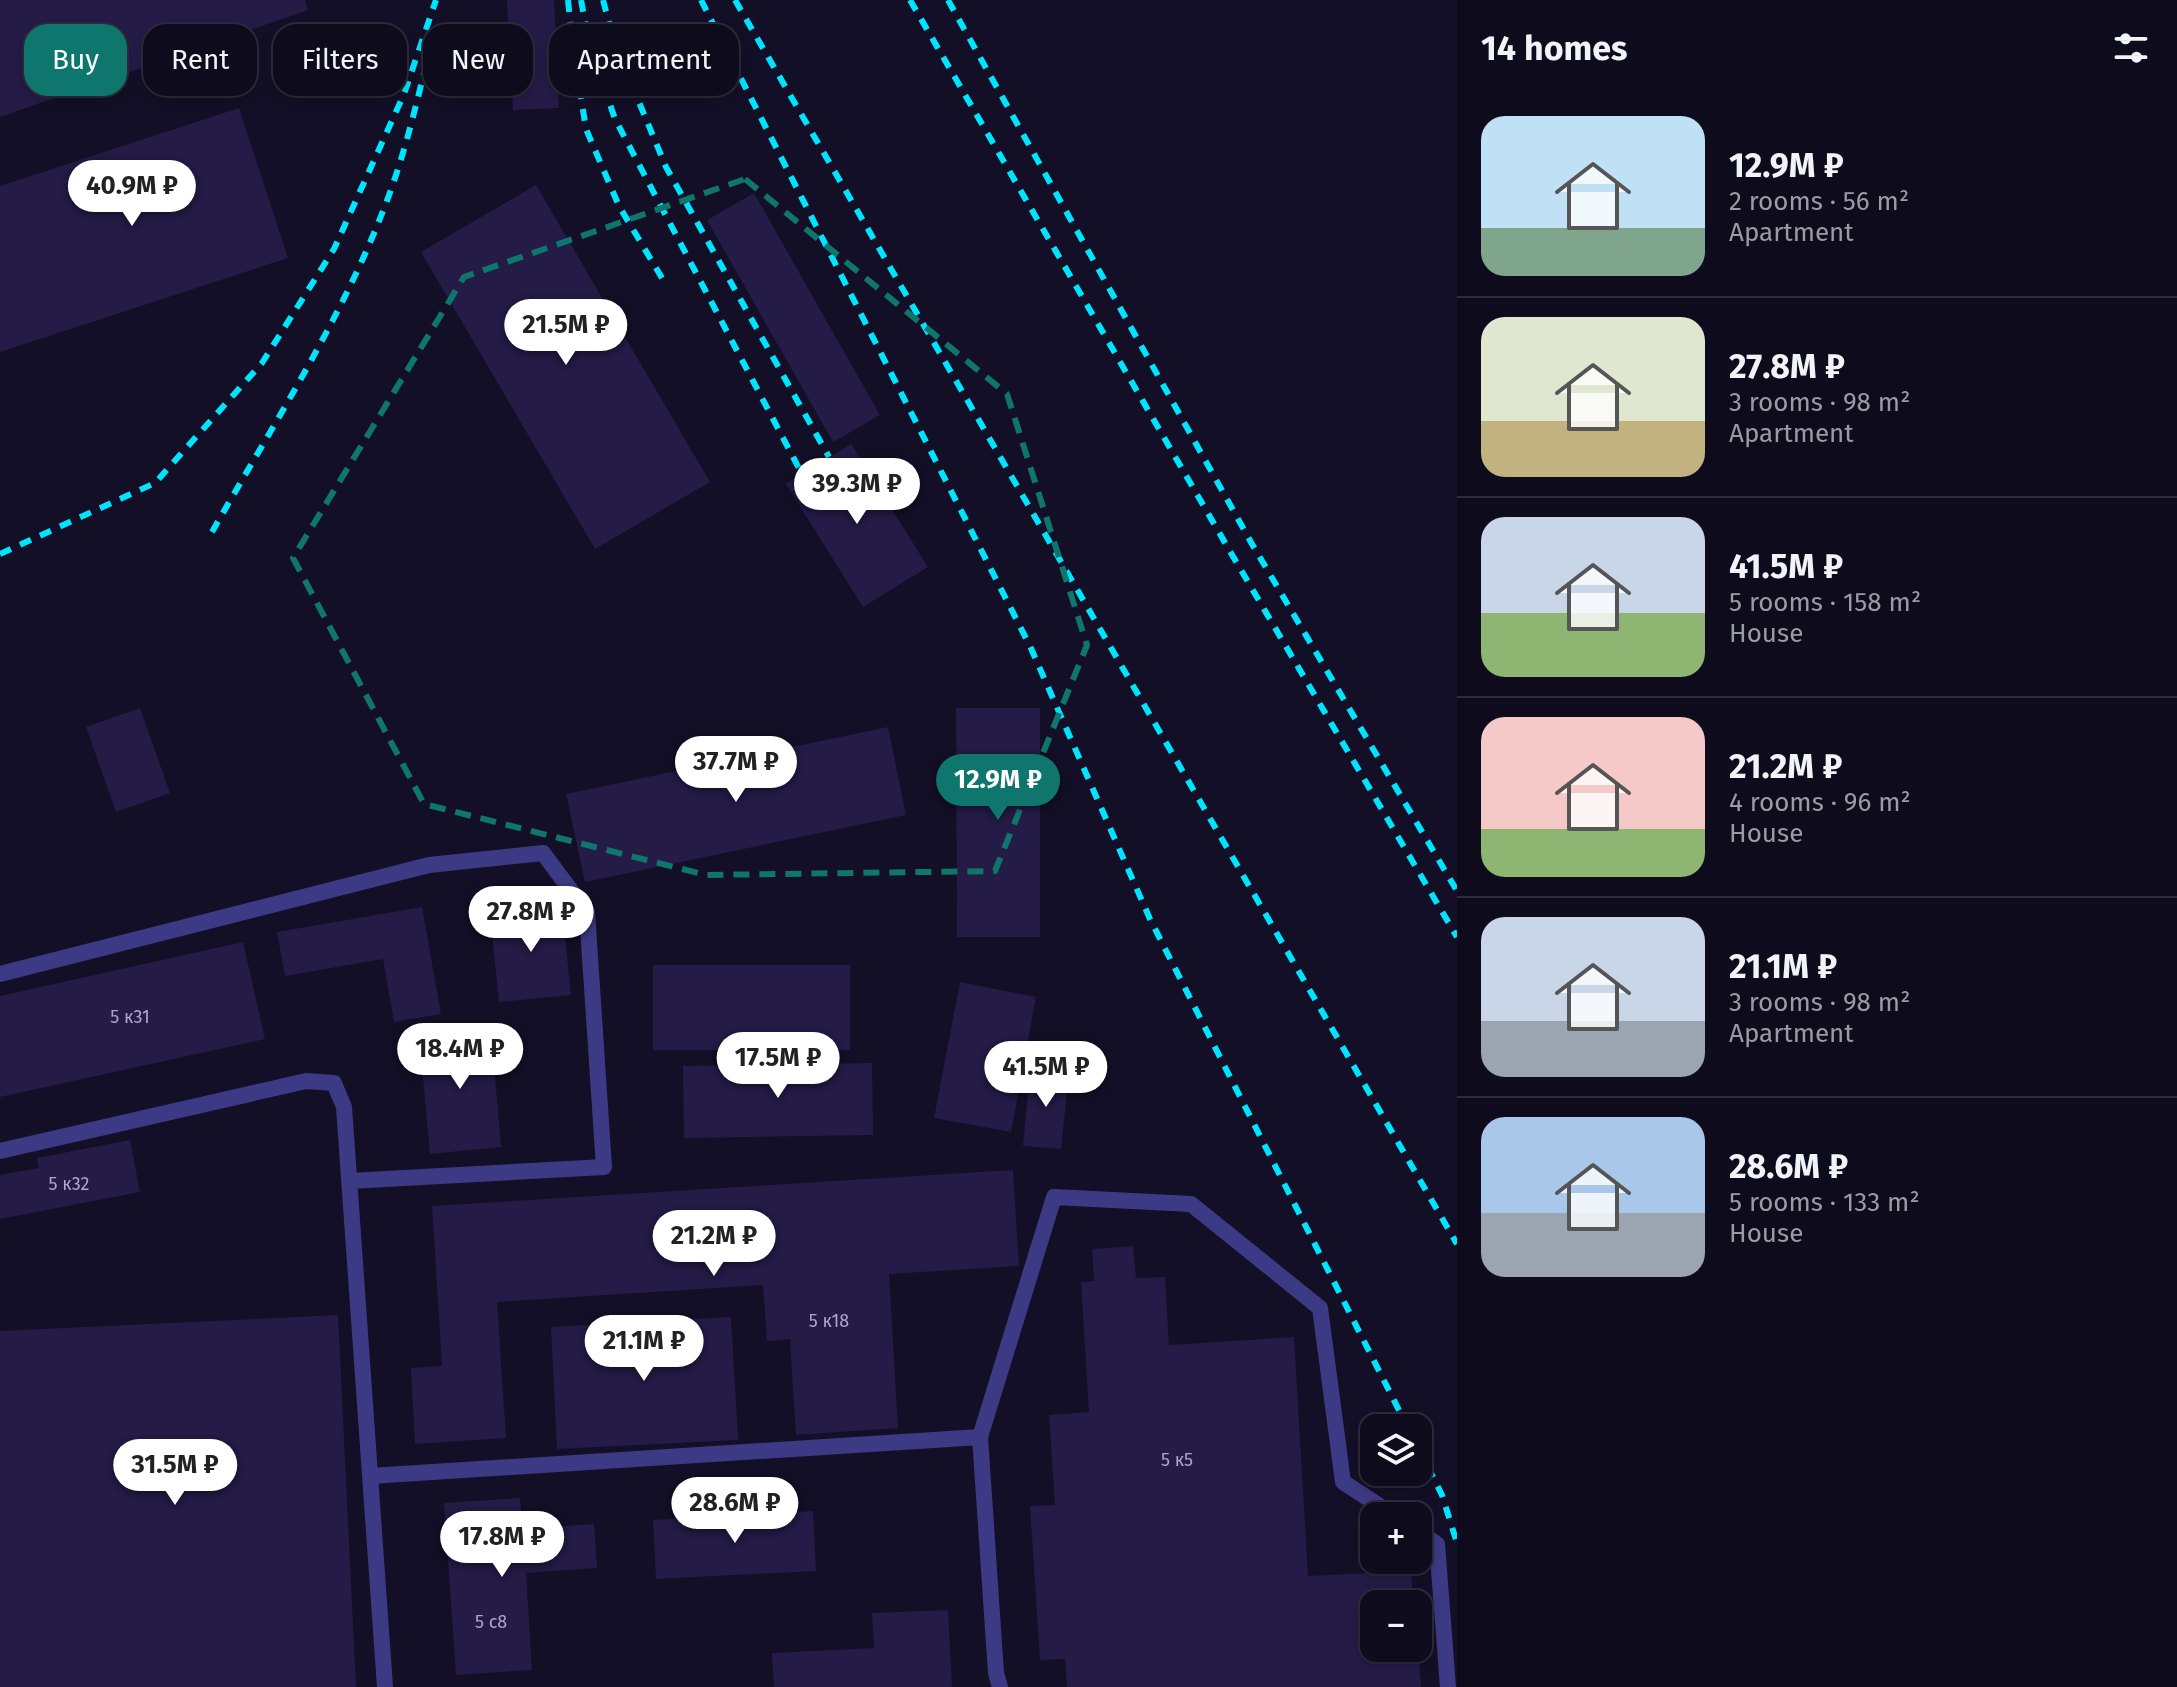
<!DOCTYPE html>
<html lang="en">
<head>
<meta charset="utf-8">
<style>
  body { margin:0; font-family:"Fira Sans",sans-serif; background:#1c1929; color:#f1f3f6; height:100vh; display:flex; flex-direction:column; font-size:30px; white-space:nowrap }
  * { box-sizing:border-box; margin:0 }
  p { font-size:26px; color:#9b9ba3 }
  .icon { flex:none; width:44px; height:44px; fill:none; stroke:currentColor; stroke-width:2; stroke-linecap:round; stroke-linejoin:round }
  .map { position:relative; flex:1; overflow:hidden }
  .details { display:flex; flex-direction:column; background:#0e0b1c; width:720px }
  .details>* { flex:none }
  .guide { position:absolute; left:24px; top:24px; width:760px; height:72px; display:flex; gap:16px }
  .tools { position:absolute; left:1360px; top:1414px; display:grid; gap:16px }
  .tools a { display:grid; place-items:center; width:72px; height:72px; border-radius:16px; background:#0e0b1c; box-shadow:0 4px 12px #0003,0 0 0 2px #2e2b3b; font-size:40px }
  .price { position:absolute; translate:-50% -68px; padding:0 18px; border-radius:28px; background:#fff; color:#222; font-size:26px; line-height:52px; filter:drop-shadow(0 2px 4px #0008) }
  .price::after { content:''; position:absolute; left:50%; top:48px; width:24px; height:18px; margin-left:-12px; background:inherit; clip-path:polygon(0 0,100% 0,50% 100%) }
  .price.current { background:#0f766e; color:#fff }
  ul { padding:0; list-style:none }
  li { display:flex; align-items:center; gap:24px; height:200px; padding:0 24px }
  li+li { border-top:2px solid #2e2b3b }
  li span { display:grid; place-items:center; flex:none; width:224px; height:160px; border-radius:24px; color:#555 }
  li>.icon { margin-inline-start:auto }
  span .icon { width:96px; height:96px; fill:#fffc; stroke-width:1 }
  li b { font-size:34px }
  h2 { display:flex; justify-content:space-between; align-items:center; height:96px; padding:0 24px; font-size:34px }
  .pill { padding:0 28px; border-radius:24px; background:#0e0b1c; box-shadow:0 4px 12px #0003,0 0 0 2px #2e2b3b; font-size:28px; line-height:72px }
  .pill.current { background:#0f766e; color:#fff }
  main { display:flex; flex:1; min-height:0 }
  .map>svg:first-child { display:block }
</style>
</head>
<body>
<main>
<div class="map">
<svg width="1457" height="1687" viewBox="0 0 1457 1687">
  <rect width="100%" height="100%" fill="#130f26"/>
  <path fill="#241b47" d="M0,0H305L308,10L0,117Z
    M507,0H554L559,108L513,110Z
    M239,108L288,258L0,352V186Z
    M536,185L710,482L595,549L421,252Z
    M754,193L880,415L833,442L707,220Z
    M851,444L928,567L863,607L786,484Z
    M140,708L170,793L116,812L86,727Z
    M956,708H1040V937H957Z
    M888,727L906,815L585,882L566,794Z
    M562,906L571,995L499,1002L490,914Z
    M422,907L441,1014L394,1022L383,959L285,976L277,932Z
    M243,942L265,1039L0,1097V996Z
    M653,965H850V1050H653Z
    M960,982L1036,997L1011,1132L934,1118Z
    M491,1028L501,1147L430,1154L419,1034Z
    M872,1063L873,1135L684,1138L683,1066Z
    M1030,1070L1069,1073L1061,1149L1023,1146Z
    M130,1140L140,1192L0,1219V1175L39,1168L37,1158Z
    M1013,1170L1019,1266L889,1274L898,1428L796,1435L790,1339L767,1341L763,1285L497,1302L506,1438L415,1444L411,1368L442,1366L432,1206Z
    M1133,1246L1136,1278L1165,1277L1169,1345L1294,1337L1308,1576L1411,1571L1414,1604H1374V1648H1418L1421,1687H1067L1065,1659L1040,1660L1030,1506L1055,1505L1049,1415L1089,1412L1081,1282L1094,1281L1092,1249Z
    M338,1315L356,1687H0V1331Z
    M731,1317L738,1440L557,1449L551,1327Z
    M520,1498L523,1529L594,1524L597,1568L526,1573L532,1670L456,1675L444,1503Z
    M813,1511L816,1571L656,1579L653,1520Z
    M948,1610L952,1687H774L772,1653L874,1648L872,1613Z"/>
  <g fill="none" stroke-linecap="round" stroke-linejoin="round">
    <path stroke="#3d3a85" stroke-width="16" d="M0,974L429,865L543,853L587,912L604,1167L349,1181
      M0,1151L306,1081L334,1083L344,1107L385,1687
      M980,1437L996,1673L1000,1687
      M370,1476L980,1437L1054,1197L1191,1204L1320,1308L1343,1482L1395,1516
      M1418,1531L1437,1544L1448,1687"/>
    <path stroke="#00e5ff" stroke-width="6" stroke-dasharray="12 10" stroke-linecap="butt" d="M568,0L572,40L586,129L619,206L662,278
      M581,0L589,43L615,119L802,474
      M603,0L614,42L666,167L829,457
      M701,0L1030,646L1150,919L1408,1428
      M735,0L1457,1244
      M910,0L1231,553L1457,937
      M948,0L1252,544L1457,891
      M212,532C271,428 337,327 381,216C403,162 417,103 430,47
      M0,554L155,483L262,363L334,249L404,94L436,0
      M1418,1447L1442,1495L1457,1543"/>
  </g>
  <path fill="none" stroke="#0f766e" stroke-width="6" stroke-dasharray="16 10" stroke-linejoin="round" d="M745,179L1007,394L1087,645L995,871L706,875L424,804L293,558L464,277Z"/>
  <g text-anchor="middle" stroke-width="6" stroke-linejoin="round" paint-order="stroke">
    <g font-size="18" fill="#aca6d1">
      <text x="130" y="1023">5 к31</text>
      <text x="69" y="1190">5 к32</text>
      <text x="829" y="1327">5 к18</text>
      <text x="1177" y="1466">5 к5</text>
      <text x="491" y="1628">5 с8</text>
    </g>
  </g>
</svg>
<div class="tools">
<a><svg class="icon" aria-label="layers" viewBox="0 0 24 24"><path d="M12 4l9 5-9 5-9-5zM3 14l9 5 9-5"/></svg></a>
<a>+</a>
<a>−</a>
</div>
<b class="price" style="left:132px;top:228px">40.9M ₽</b>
<b class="price" style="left:566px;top:367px">21.5M ₽</b>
<b class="price" style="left:857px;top:526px">39.3M ₽</b>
<b class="price" style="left:736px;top:804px">37.7M ₽</b>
<b class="price current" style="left:998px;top:822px">12.9M ₽</b>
<b class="price" style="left:531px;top:954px">27.8M ₽</b>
<b class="price" style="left:460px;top:1091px">18.4M ₽</b>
<b class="price" style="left:778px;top:1100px">17.5M ₽</b>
<b class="price" style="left:1046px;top:1109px">41.5M ₽</b>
<b class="price" style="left:714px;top:1278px">21.2M ₽</b>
<b class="price" style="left:644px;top:1383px">21.1M ₽</b>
<b class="price" style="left:175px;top:1507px">31.5M ₽</b>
<b class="price" style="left:735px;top:1545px">28.6M ₽</b>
<b class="price" style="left:502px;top:1579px">17.8M ₽</b>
<div class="guide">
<a class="pill current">Buy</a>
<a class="pill">Rent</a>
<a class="pill">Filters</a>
<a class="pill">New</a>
<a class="pill">Apartment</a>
</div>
</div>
<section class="details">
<h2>14 homes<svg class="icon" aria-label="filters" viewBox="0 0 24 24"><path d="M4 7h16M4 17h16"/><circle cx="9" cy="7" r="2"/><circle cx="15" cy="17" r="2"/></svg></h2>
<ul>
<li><span style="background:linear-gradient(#bfe0f5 70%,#7fa58c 0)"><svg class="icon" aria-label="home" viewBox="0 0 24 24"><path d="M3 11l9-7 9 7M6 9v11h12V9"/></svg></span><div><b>12.9M ₽</b><p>2 rooms · 56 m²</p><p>Apartment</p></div></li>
<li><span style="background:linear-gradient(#dfe7d0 65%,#c2b280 0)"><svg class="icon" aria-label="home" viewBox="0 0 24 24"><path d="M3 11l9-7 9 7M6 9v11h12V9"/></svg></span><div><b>27.8M ₽</b><p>3 rooms · 98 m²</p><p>Apartment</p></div></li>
<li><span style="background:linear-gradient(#c9d6e8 60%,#8fb573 0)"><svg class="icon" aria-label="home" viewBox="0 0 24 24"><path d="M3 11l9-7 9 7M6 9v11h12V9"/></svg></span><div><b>41.5M ₽</b><p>5 rooms · 158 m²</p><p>House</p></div></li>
<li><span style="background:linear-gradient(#f6c9c9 70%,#8fb573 0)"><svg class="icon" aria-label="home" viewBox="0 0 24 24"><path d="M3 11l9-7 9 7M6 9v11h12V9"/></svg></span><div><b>21.2M ₽</b><p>4 rooms · 96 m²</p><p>House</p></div></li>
<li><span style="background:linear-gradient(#c9d6e8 65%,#9aa5b1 0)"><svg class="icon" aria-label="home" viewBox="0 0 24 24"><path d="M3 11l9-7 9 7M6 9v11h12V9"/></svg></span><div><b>21.1M ₽</b><p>3 rooms · 98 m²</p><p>Apartment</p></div></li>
<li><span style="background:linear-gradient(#a9c7e8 60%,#9aa5b1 0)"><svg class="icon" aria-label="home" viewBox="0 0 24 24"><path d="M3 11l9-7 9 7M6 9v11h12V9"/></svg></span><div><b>28.6M ₽</b><p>5 rooms · 133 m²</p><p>House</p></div></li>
</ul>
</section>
</main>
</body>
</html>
